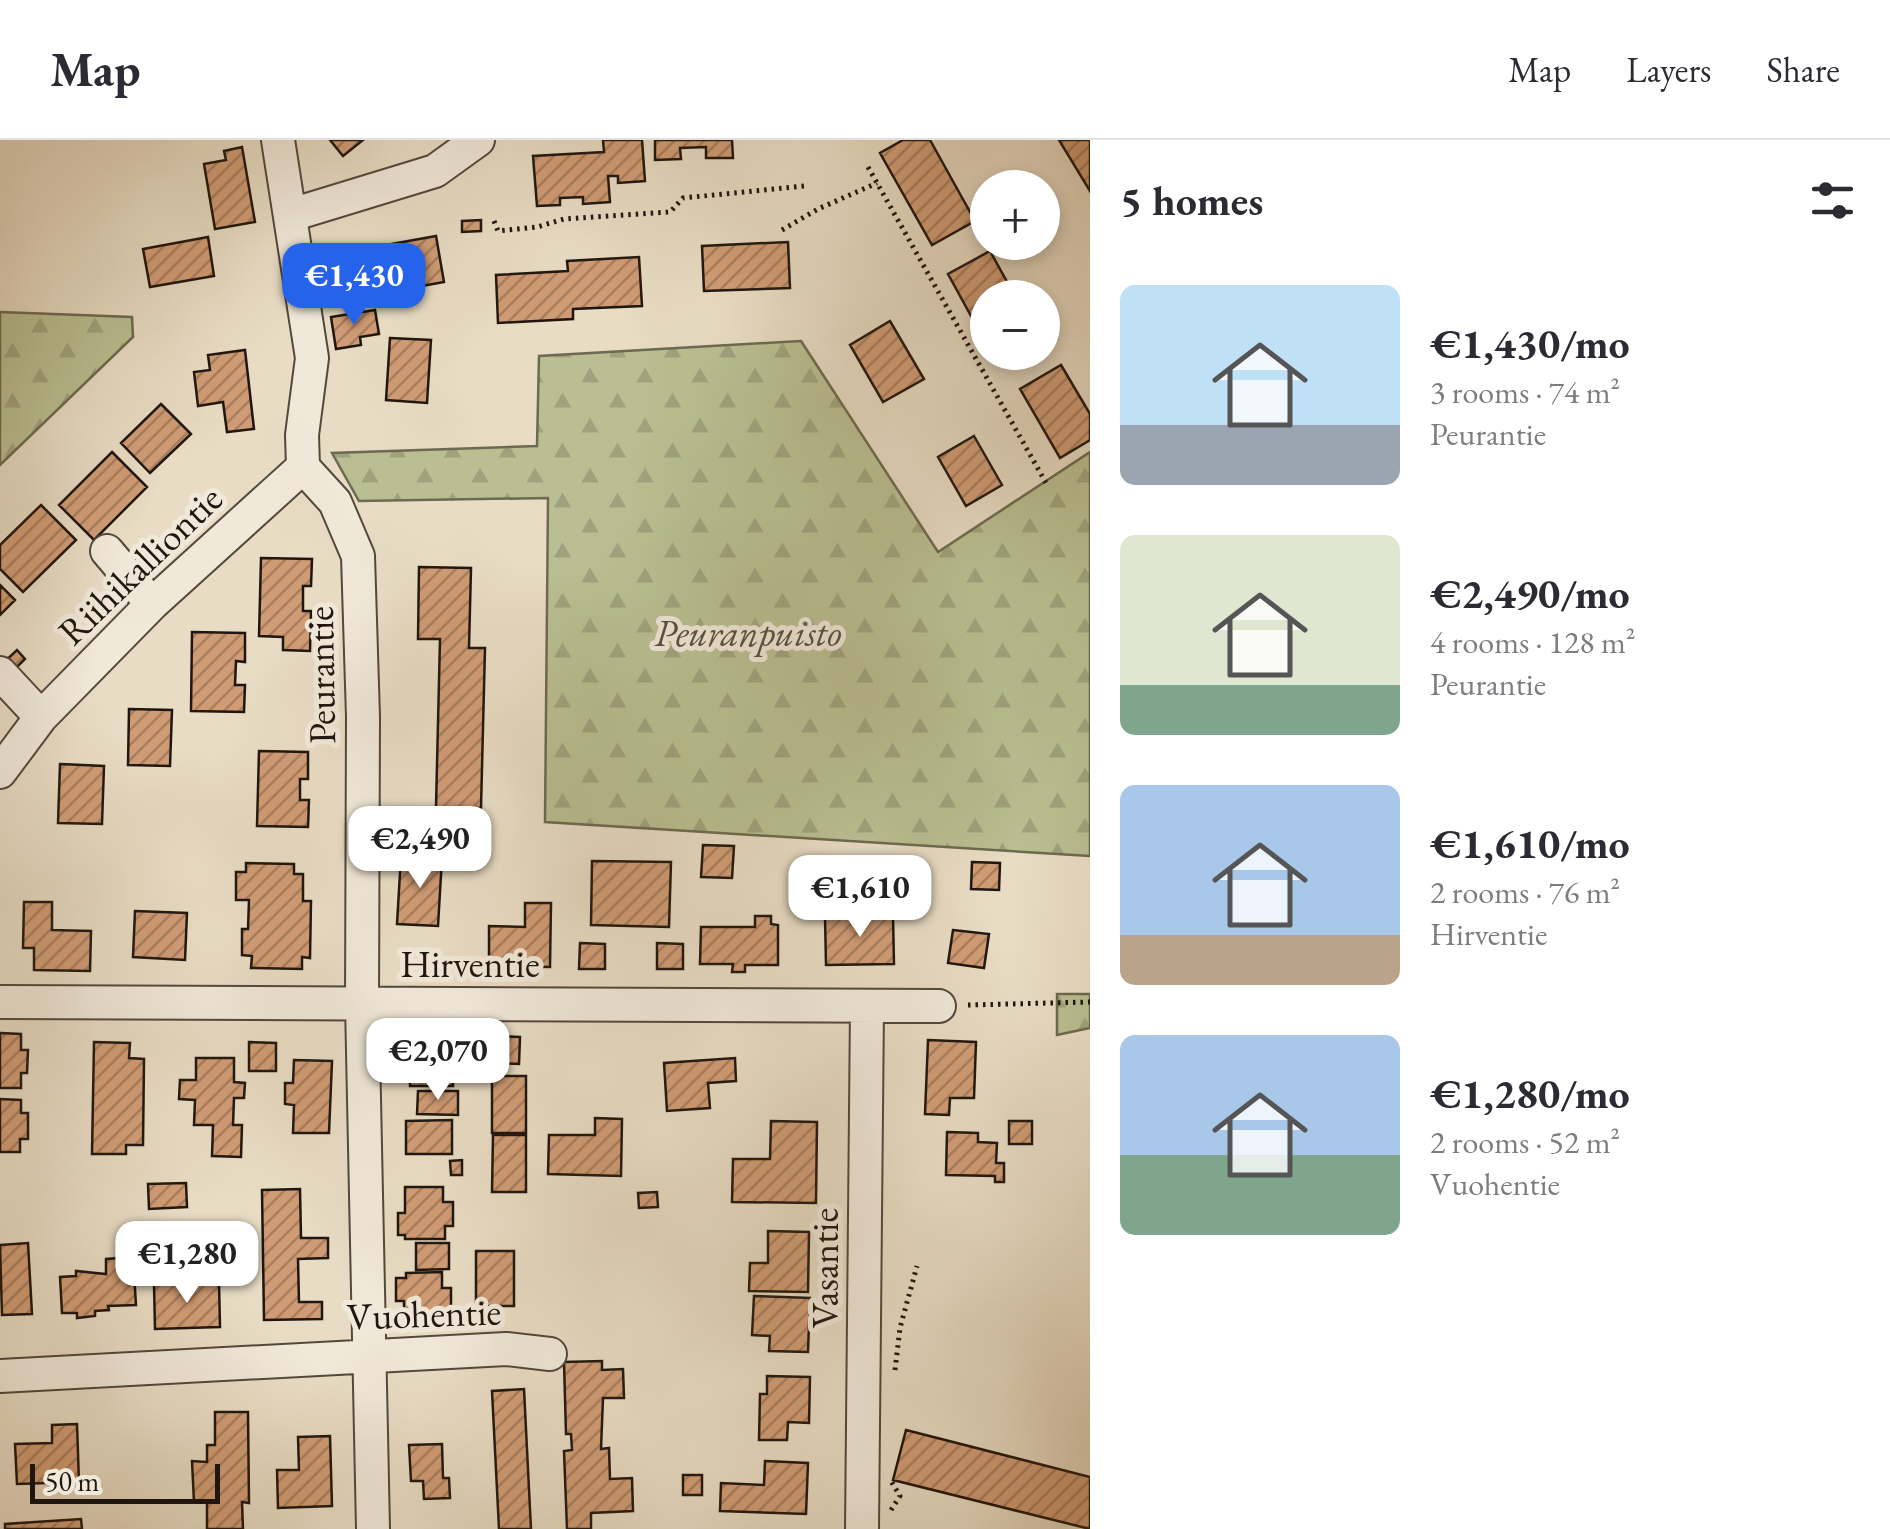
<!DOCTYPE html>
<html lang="en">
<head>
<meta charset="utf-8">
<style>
  body { margin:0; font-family:"EB Garamond",serif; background:#f2f2f3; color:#2b2b33; height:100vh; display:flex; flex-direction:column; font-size:38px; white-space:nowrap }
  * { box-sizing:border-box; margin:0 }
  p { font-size:32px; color:#7c7c81 }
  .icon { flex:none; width:55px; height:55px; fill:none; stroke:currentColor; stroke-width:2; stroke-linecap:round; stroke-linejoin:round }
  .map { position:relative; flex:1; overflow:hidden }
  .drawer { display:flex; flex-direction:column; background:#fff; width:800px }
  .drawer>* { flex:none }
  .fabs { position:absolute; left:970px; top:30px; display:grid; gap:20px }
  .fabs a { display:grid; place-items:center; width:90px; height:90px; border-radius:50%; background:#fff; box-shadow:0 5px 15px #0003; font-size:50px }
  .scale { position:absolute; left:30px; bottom:25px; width:190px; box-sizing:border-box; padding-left:10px; border:5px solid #20160f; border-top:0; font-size:28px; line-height:35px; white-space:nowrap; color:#20160f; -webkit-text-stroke:8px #f0e8d9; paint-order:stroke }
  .price { position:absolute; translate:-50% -85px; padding:0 22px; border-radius:20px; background:#fff; color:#222; font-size:32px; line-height:65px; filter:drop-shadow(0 2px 5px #0008) }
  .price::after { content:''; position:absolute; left:50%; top:60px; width:30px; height:22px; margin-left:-15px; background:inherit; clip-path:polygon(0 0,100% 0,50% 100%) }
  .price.on { background:#2563eb; color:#fff }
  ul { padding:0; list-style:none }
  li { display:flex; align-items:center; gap:30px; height:250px; padding:0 30px }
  li span { display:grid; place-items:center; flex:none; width:280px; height:200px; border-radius:15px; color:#555 }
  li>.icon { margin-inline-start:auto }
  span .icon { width:120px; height:120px; fill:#fffc; stroke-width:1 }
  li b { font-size:42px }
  h2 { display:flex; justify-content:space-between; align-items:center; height:120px; padding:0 30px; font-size:42px }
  header { display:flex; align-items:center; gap:60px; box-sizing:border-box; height:140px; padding:0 50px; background:#fff; border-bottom:2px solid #e1e1e2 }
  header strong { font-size:48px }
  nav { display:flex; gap:55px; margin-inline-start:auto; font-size:35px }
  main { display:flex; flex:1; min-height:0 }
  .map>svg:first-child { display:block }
</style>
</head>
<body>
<header>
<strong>Map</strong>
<nav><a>Map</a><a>Layers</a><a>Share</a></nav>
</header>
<main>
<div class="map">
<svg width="1090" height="1389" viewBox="0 0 1090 1389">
  <defs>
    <pattern id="forest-firs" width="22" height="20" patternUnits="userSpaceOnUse" patternTransform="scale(2.5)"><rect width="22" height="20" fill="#b9bf92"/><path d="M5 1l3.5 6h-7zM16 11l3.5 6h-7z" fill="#9fa37d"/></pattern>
    <pattern id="building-hatch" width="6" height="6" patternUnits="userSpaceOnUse" patternTransform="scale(2.5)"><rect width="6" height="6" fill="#d09c75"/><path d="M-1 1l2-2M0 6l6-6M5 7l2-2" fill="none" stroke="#a87e5e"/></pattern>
  </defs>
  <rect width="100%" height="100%" fill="#e8dcc4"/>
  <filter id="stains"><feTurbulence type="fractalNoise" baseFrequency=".002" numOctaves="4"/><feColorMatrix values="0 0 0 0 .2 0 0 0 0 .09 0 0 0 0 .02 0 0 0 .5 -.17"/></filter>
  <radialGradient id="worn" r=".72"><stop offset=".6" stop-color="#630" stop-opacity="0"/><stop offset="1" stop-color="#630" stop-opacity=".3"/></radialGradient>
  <path fill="url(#forest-firs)" stroke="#6c6a50" stroke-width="2.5" d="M0,172L132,177L133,197L0,325Z
    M801,201L938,412L1090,312V716L545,682L548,358L359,361L332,313L537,306L539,216Z
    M1057,854H1090V888L1057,895Z"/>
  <path fill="url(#building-hatch)" stroke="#20160f" stroke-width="2.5" d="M330,0H363L343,16Z
    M603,0H642L645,41L618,43V36H608L610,62L583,64V57L560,58V65L537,66L533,16L604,12Z
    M655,0H732L733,18H706V7L680,8L681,19L655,20Z
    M903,0H930L975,81L932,105L880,13Z
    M1059,0H1090V51Z
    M242,7L255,82L215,89L204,24L226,20L224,11Z
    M481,80V91L462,92V81Z
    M436,96L444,142L356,158L347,112Z
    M208,97L214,136L150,147L143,109Z
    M788,102L790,148L704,151L702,106Z
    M990,111L1016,158H988V207L948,134Z
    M639,117L642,166L573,169V179L498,183L496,135L568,131L567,121Z
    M346,121L352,152L330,156L325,125Z
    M375,170L379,194L360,197L361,205L336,209L331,177Z
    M890,181L924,239L883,262L850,205Z
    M390,198L431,200L427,263L386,260Z
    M245,210L254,289L227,292L223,262L198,266L194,232L210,230L208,215Z
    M991,212H1014L996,222Z
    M1061,225L1090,274V300L1060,318L1020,249Z
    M161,264L191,294L150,333L121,303Z
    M974,296L1002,345L966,366L938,317Z
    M112,312L147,347L94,400L59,365Z
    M41,365L76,400L23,452L0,429V405Z
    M261,418L312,419L311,446H303V471H311L310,511L283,510V497L259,496Z
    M419,427L471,428L469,508H485L481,668L436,667L440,499H418Z
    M0,445L15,460L0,475Z
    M192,492L245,493V522L236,521L235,545H245L244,572L191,571Z
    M17,510L25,519L11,533L2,524Z
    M129,569L172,570L170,626L128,625Z
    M259,611L308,612V639H300V660H309L308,687L257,686Z
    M60,624L104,626L102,684L58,683Z
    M703,705L734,706L732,738L701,737Z
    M401,716L442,718L438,786L397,784Z
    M592,721L671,722L669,787L591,785Z
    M972,722L1000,723L999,750L971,749Z
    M246,723L294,724V734H303V761H311L310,818L302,817V829L251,828L252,816L242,815V789H248L249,760H236V732H246Z
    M24,762H52V790L91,791L90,831L34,830V808H23Z
    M525,763H551L550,827L489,826V786L525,787Z
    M135,771L187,773L185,820L133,817Z
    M755,776H771V784L778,785V825H745V832H732L733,824H700L701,787H755Z
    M893,776L894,824L826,825L825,777Z
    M953,790L989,794L984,828L948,823Z
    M580,803L605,804V829H579Z
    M657,803L683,804V829H657Z
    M0,893L21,894V910H28L27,933H21V948H0Z
    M493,896L520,897L519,924L492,923Z
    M928,900L976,902L974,958H950L949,975L925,974Z
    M94,902L130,903L129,918L144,919L143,1005H126V1014H92Z
    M249,902L276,903V931H249Z
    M410,910H453V946H410Z
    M196,918H234V942L245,943L244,958H234L233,985H242L241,1017L212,1016L213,985H194L195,960L179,959L180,940H196Z
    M735,918L736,941L708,943L710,968L667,971L664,923Z
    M294,920L332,921L329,993H293L294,965L285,964V943H293Z
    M492,936H526V993H492Z
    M418,951H458V975L417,974Z
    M0,959L21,960V973H28V999H20V1012H0Z
    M595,978L622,979L621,1036L548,1034L549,995H595Z
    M452,980V1014H406V981Z
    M771,981L817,982L816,1063L732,1062L733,1019H770Z
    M1009,981H1032V1004H1009Z
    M947,992L978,993V1002L997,1003L996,1023H1004V1042H995V1036L946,1035Z
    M493,995H526V1052H492Z
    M462,1020V1035H451L450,1021Z
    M186,1043L187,1067L149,1069L148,1044Z
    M405,1047H443V1062H453V1086H445V1099H405V1095H398V1073H405Z
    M300,1049L301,1098H328V1118L298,1119L299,1162H322V1179L264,1180L262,1050Z
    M657,1052L658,1067L639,1068L638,1053Z
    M768,1091L809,1092L808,1152L749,1151L750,1123H768Z
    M28,1103L32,1174L2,1175L0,1105Z
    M416,1103H449V1129L416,1130Z
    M476,1111H514V1166H476Z
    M133,1117L136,1165L108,1166L109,1170L95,1171V1176L77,1178V1173H62L60,1137L76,1136V1131L106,1134V1119Z
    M442,1132V1148H451V1171H442V1186L404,1187V1161H396V1138H406V1133Z
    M219,1142L220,1187L155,1189L154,1144Z
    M754,1156L810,1158L808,1212L769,1211L770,1196L752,1195Z
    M602,1221V1230L623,1229L624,1258H603L601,1309L609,1308L610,1339L632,1338L633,1371L591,1373V1389H567L564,1311L572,1310L571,1294H566L564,1222Z
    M767,1236L810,1237L809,1283L788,1282L787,1300H759L760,1254H767Z
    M524,1249L531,1389H499L492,1251Z
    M215,1272H248L249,1363L242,1362L243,1389H207V1363L194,1362L192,1321L207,1322V1305H215Z
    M77,1284L79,1342L17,1344L15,1304L52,1303V1285Z
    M906,1290L1090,1337V1389L893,1340Z
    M330,1296L332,1366L278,1368L277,1330H299L298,1297Z
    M442,1304L443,1338H449L450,1358L424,1359L423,1341H411L409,1305Z
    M765,1321L808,1323L806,1374L720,1371L721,1343L764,1345Z
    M683,1335H702V1355H683Z
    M81,1379L82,1389H5V1384Z"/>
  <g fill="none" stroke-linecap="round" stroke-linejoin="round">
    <defs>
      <path id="minor" d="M278,0L312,218L302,295L303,327L335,362L358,416L363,577L362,863L373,1389
        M291,75L435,31L478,0
        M107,411L152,464
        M0,533L41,577
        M0,632L41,577L152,464L303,327
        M0,862L939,866
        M0,1236L506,1209L550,1214
        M862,1389L867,867"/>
    </defs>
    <use href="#minor" stroke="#52483c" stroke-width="36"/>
    <path stroke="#20160f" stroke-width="5" stroke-dasharray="2.5 5" stroke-linecap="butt" d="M868,27L1046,343
      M494,81L498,91L537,87L564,79L670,72L683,58L804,46
      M782,90L818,69L877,43
      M968,865L1090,862
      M895,1230L900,1188L917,1126
      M891,1370L900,1356L891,1341"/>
    <use href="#minor" stroke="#f0e8d9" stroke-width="32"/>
  </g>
  <g text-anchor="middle" stroke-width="10" stroke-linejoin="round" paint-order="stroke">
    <g font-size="38" fill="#20160f" stroke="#f0e8d9">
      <text transform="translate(140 425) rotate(-44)" y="13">Riihikalliontie</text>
      <text transform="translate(321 535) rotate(-91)" y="13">Peurantie</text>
      <text x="470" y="837">Hirventie</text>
      <text transform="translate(825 1128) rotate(-90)" y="13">Vasantie</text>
      <text transform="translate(424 1174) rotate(-2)" y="13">Vuohentie</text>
    </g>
    <g font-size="38" font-style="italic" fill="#56513d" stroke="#f0e8d9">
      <text x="748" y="506">Peuranpuisto</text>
    </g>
  </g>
  <rect width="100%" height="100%" filter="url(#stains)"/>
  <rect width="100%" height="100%" fill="url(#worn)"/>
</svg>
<div class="fabs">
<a>+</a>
<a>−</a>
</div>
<div class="scale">50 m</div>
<b class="price on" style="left:354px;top:188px">€1,430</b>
<b class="price" style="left:420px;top:751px">€2,490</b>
<b class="price" style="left:860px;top:800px">€1,610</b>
<b class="price" style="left:438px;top:963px">€2,070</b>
<b class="price" style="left:187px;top:1166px">€1,280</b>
</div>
<section class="drawer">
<h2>5 homes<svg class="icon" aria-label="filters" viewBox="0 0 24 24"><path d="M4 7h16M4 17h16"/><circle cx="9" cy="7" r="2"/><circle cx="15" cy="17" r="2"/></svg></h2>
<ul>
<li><span style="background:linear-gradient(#bfe0f5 70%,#9aa5b1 0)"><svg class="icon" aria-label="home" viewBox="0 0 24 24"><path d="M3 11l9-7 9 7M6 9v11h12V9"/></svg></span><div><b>€1,430/mo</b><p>3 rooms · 74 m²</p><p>Peurantie</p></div></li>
<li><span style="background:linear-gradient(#dfe7d0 75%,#7fa58c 0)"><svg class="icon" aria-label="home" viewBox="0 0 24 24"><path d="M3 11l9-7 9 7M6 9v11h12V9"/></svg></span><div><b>€2,490/mo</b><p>4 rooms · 128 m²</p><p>Peurantie</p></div></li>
<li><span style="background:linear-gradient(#a9c7e8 75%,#b9a48a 0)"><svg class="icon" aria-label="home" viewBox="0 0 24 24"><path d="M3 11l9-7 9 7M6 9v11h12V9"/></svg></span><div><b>€1,610/mo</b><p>2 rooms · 76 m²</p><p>Hirventie</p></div></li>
<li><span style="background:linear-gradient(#a9c7e8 60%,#7fa58c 0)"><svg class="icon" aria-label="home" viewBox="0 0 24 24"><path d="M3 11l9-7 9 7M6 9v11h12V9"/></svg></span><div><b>€1,280/mo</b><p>2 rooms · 52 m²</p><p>Vuohentie</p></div></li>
</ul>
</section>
</main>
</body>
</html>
